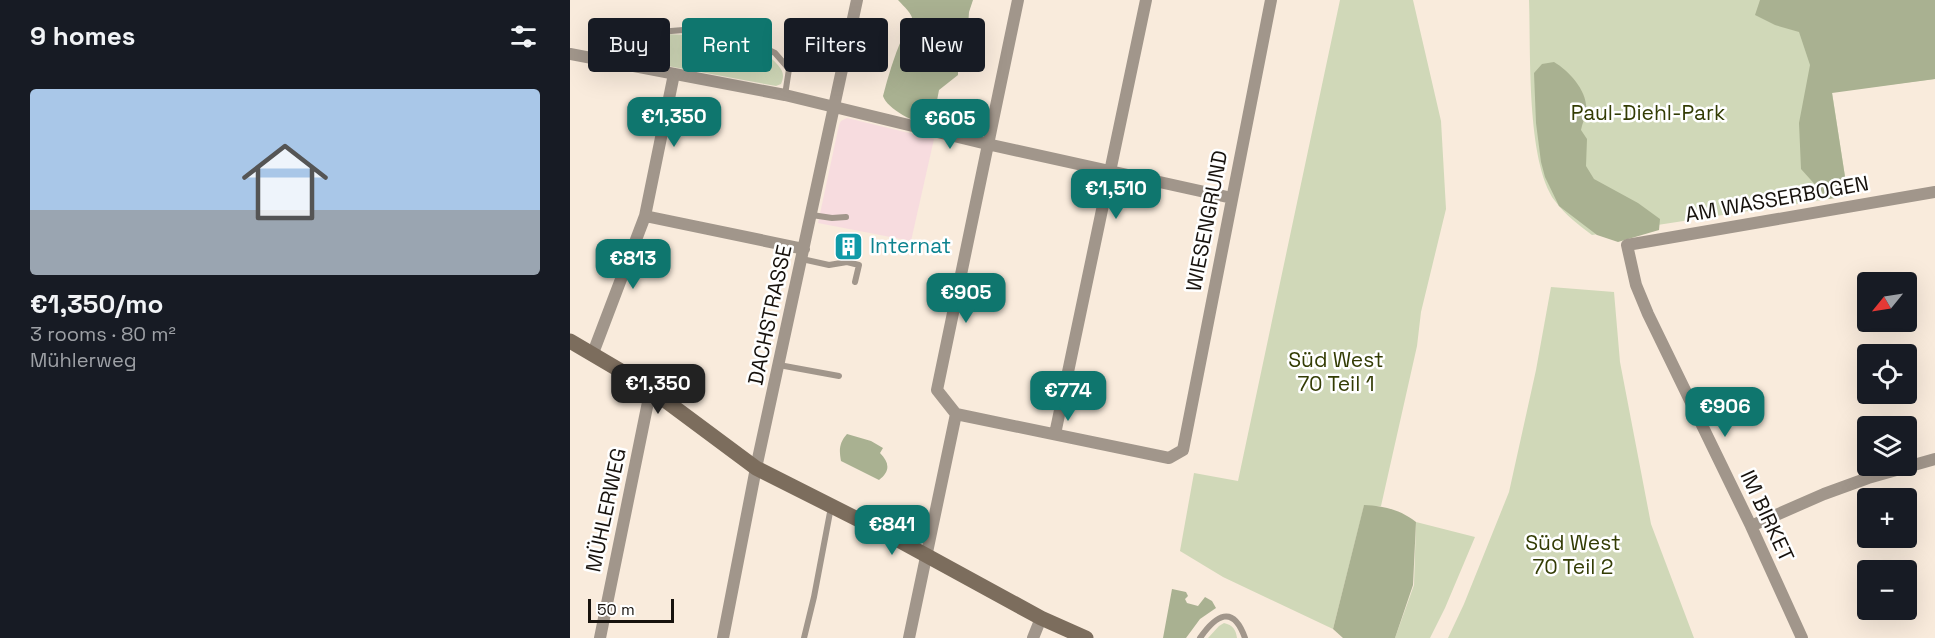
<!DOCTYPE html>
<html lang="en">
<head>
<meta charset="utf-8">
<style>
  body { margin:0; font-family:"Space Grotesk",sans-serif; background:#20242c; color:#f1f3f6; height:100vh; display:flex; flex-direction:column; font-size:22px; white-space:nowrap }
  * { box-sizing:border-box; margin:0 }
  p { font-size:20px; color:#9ea1a6 }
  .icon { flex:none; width:33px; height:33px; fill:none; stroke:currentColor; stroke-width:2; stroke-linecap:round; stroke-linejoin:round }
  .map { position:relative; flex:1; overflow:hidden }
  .sheet { display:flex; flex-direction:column; background:#171b24; width:570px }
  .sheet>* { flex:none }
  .hud { position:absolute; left:18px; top:18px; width:570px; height:54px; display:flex; gap:12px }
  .needle { width:39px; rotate:240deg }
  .fabs { position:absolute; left:1287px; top:272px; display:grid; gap:12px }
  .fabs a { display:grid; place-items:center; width:60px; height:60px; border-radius:6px; background:#171b24; box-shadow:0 6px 24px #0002; font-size:30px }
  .scale { position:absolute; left:18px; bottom:15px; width:86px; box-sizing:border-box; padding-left:6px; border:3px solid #17120d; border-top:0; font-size:16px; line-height:21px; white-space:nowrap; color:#17120d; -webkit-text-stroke:4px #fff; paint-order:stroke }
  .price { position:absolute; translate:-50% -51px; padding:0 14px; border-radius:12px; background:#0f766e; color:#fff; font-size:20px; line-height:39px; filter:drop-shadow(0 2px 3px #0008) }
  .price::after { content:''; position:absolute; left:50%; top:36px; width:18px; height:14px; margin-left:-9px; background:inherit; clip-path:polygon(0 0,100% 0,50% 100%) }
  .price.current { background:#222; color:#fff }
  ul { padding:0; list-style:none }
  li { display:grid; align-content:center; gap:12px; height:318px; padding:0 30px }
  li+li { border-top:2px solid #363941 }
  li span { display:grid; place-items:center; height:186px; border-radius:6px; color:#555 }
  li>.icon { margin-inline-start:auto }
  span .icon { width:108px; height:108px; fill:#fffc; stroke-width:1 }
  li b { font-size:26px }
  h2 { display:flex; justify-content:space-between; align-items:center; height:72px; padding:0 30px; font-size:26px }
  .pill { padding:0 21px; border-radius:6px; background:#171b24; box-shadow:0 6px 24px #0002; font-size:21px; line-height:54px }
  .pill.current { background:#0f766e; color:#fff }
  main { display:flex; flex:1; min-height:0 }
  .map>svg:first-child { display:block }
</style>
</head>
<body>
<main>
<section class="sheet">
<h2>9 homes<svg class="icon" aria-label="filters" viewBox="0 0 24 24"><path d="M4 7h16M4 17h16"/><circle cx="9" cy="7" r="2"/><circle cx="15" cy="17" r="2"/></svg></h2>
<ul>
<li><span style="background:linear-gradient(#a9c7e8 65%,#9aa5b1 0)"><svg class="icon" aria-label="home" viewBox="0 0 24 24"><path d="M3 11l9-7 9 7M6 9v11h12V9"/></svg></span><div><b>€1,350/mo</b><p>3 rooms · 80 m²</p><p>Mühlerweg</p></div></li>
</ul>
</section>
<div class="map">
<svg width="1365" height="638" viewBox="0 0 1365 638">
  <rect width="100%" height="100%" fill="#f9ebdc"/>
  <path fill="#f7dcdf" d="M277,118L364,139L341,241L248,223L269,125L271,121Z"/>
  <path fill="#d0d8b8" d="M770,0H843L871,121L876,209L851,312L847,346L811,506H794L763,629L653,577L610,551L624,473L668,481Z
    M959,0H1365V79L1262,92L1278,196L1022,235C1009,225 995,215 985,201C956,162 961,50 959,0Z
    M94,34C129,36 176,34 203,60C211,68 216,73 211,84L206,86L60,59L58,56C60,37 79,36 94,34Z
    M981,287L1044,292L1050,362L1081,524L1124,638H878L894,604L939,492L966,370Z
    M846,522L905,537L875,608L860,638H825L844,585Z
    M654,623C663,625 666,630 667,638H638L649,626Z"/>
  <path fill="#a9b191" d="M328,0H403L399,12L398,27L409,34V39H393L378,49C379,58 380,63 388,69V75L369,90L365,111L368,116L369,123C354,129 318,111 313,96C318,76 324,57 332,38C335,31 342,31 343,23C343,13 334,7 328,0Z
    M1190,0H1365V79L1262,93L1278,196L1258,199L1231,169L1229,123L1240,65L1229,32L1205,25L1185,15Z
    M984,62C999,71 1019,92 1016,112C1015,118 1012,124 1011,130L1017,139L1016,166L1024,179L1068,203L1090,219L1089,230L1048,242L1027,235L989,206L975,177L971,162L966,123L964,73L972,64Z
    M277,434L301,441L313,448L310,453C319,462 321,471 309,480L271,461C269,450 269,443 277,434Z
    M794,505C814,506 829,509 846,522L843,585L825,638H773L763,629Z
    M602,589L616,592L618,596L615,599L617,603L628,606L635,597L642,601L646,608L630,619L616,638H593Z"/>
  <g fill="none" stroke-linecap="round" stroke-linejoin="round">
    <path stroke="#a1968b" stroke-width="6" d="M50,64L55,41L65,34L113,30L166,34L205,53L219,69L215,95
      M242,215L262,218L276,217
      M232,259L259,265L277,262L289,265L285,282
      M209,365L269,376
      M234,638L244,597L261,507
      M630,638C646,615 663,604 675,638"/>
    <path stroke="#a1968b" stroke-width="12" d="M0,54L215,95L417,144L662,198
      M75,216L234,249
      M23,353L75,216L104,74
      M386,414L599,458L613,450L701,0
      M485,434L576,0
      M1181,526L1254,494L1298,478L1365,459
      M30,638L78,402L86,392
      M153,638L186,468L287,0
      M339,638L386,414L367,390L448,0
      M463,638L471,618
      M1232,638L1181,526L1078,314L1066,285L1057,245L1365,192"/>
    <path stroke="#7c6d5d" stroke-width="15" d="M0,341L73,384L186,468L319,535L471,618L516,638"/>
  </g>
  <defs>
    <symbol id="building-square" viewBox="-11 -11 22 22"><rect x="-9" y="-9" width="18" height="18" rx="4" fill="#0f9aa8" stroke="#fff"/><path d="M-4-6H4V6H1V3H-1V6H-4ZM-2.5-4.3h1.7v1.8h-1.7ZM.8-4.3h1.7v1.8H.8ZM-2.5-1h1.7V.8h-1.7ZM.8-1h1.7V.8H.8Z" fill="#fff"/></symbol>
  </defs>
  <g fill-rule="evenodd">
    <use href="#building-square" x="262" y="230" width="33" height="33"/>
  </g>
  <g text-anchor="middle" stroke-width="5" stroke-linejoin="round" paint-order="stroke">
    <g font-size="21" fill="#333c04" stroke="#fff">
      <text x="1078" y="120">Paul-Diehl-Park</text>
      <text x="766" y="367">Süd West<tspan x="766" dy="24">70 Teil 1</tspan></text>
      <text x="1003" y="550">Süd West<tspan x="1003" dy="24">70 Teil 2</tspan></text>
    </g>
    <g font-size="21" fill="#17120d" stroke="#fff">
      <text transform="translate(1207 199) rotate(-10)" y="7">AM WASSERBOGEN</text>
      <text transform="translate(637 221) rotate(-79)" y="7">WIESENGRUND</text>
      <text transform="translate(200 315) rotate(-78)" y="7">DACHSTRASSE</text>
      <text transform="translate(36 510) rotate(-78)" y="7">MÜHLERWEG</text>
      <text transform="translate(1197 516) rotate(65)" y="7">IM BIRKET</text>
    </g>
    <g font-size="21" fill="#0d838f" stroke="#fff" text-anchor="start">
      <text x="300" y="253">Internat</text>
    </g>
  </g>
</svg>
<div class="fabs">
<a><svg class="needle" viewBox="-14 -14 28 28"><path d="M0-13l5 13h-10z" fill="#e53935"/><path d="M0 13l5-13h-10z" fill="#9ea1a6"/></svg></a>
<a><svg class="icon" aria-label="locate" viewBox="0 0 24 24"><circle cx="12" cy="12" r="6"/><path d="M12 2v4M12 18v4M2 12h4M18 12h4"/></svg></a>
<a><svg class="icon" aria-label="layers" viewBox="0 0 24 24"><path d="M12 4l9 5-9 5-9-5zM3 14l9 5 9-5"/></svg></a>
<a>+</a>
<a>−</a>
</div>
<div class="scale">50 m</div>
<b class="price" style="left:104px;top:148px">€1,350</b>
<b class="price" style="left:380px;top:150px">€605</b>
<b class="price" style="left:546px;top:220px">€1,510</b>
<b class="price" style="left:63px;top:290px">€813</b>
<b class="price" style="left:396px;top:324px">€905</b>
<b class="price current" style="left:88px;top:415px">€1,350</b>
<b class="price" style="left:498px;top:422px">€774</b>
<b class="price" style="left:1155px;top:438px">€906</b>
<b class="price" style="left:322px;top:556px">€841</b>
<div class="hud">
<a class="pill">Buy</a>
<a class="pill current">Rent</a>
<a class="pill">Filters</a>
<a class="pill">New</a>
</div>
</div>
</main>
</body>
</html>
